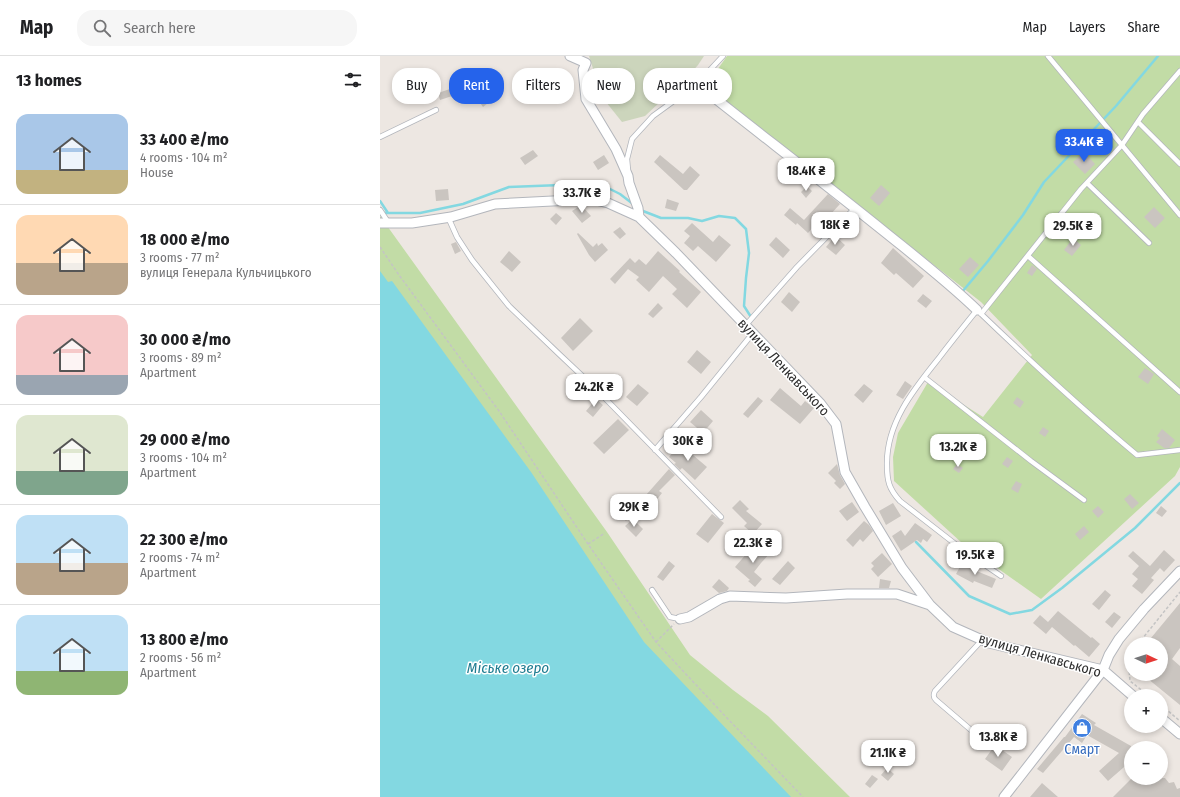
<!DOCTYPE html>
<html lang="en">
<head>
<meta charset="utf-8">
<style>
  body { margin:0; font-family:"Fira Sans Condensed",sans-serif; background:#f6f6f6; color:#202124; height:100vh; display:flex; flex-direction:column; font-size:15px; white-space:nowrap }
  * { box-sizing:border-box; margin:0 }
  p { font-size:13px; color:#757577 }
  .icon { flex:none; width:22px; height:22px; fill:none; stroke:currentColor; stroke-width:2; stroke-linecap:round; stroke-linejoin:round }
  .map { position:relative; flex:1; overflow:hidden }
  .sheet { display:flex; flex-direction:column; background:#fff; width:380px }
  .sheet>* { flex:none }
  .top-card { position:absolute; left:12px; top:12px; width:380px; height:36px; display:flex; gap:8px }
  .needle { width:26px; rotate:94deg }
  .buttons { position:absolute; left:744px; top:581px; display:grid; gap:8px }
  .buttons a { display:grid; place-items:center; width:44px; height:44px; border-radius:50%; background:#fff; box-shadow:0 2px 6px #0003; font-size:20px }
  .price { position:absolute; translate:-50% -34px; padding:0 9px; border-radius:8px; background:#fff; color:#222; font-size:13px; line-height:26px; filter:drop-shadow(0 1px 2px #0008) }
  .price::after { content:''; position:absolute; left:50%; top:24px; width:12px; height:9px; margin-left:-6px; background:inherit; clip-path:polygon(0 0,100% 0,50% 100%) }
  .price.active { background:#2563eb; color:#fff }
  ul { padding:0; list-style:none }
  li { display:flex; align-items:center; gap:12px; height:100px; padding:0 16px }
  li+li { border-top:1px solid #e0e0e0 }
  li span { display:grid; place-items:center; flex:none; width:112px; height:80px; border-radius:12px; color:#555 }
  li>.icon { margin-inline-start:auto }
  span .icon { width:48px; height:48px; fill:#fffc; stroke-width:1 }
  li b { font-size:17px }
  h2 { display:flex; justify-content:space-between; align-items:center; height:48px; padding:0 16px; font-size:17px }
  .chip { padding:0 14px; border-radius:16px; background:#fff; box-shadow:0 2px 6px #0003; font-size:14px; line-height:36px }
  .chip.active { background:#2563eb; color:#fff }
  header { display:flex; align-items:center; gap:24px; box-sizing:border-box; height:56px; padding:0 20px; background:#fff; border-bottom:1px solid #e0e0e0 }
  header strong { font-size:19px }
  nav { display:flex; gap:22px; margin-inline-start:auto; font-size:14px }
  .search { width:280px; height:36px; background:#f6f6f6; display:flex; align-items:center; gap:10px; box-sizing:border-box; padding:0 14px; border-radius:16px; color:#757577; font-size:15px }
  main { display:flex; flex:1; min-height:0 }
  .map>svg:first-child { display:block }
</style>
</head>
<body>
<header>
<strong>Map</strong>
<div class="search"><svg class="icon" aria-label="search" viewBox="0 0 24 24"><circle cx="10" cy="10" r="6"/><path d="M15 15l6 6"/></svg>Search here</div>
<nav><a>Map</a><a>Layers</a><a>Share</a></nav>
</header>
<main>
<section class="sheet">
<h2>13 homes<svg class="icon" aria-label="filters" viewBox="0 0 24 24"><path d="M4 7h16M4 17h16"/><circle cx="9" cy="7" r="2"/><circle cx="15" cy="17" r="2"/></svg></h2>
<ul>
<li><span style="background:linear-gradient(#a9c7e8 70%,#c2b280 0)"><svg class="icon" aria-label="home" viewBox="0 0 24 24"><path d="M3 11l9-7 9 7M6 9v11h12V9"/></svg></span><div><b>33 400 ₴/mo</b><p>4 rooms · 104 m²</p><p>House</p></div></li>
<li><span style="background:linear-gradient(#ffd9b3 60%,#b9a48a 0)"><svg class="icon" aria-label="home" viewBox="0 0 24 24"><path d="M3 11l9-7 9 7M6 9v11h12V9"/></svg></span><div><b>18 000 ₴/mo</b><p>3 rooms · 77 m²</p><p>вулиця Генерала Кульчицького</p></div></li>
<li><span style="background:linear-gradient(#f6c9c9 75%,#9aa5b1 0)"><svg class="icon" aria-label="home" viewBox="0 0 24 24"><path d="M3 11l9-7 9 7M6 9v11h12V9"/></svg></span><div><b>30 000 ₴/mo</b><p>3 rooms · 89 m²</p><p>Apartment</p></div></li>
<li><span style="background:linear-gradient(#dfe7d0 70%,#7fa58c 0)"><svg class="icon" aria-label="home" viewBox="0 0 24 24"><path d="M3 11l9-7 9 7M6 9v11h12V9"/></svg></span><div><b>29 000 ₴/mo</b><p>3 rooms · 104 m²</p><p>Apartment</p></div></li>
<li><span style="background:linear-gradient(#bfe0f5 60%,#b9a48a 0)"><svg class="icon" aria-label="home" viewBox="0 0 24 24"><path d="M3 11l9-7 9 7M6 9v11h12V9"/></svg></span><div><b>22 300 ₴/mo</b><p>2 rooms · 74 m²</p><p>Apartment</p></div></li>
<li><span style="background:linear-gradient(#bfe0f5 70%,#8fb573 0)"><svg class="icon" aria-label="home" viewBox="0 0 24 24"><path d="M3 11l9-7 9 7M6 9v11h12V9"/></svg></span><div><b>13 800 ₴/mo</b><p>2 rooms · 56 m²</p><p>Apartment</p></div></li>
</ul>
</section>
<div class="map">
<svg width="800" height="741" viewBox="0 0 800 741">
  <rect width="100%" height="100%" fill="#ede7e2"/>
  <path fill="#c2dca6" d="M347,0H800V411L795,420L661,543L582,487L514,425L513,401L518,377L548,326L603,361L652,299L601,246L326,30Z
    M0,160L227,476L310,599L353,634L388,660L470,741H0Z"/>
  <path fill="#ccd5bc" d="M209,0H324L318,9L310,18L265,60L242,66L222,41Z"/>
  <path fill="#83d8e1" d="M0,215L8,226L12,225L151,416L264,586L411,741H0Z"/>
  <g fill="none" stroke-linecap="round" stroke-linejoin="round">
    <path stroke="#83d8e1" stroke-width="2.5" d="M0,145L8,157
      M263,155L281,162H308L322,165L339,160L355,162L366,173L369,197L366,222L364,250L371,261
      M2,157H40L83,148L129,131L181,129L226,131L240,138L253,148
      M582,236L608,205L643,159L664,126L736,50L778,0
      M536,486L589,540L630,558L652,554L682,532L755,472L800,427"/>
  </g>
  <path fill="#cac5c0" d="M80,24L84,31L76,36L73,29Z
    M70,33L72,40L60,44L58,37Z
    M107,34L113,43L103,51L96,41Z
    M725,75L732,84L725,93L716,86Z
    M153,94L158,100L145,109L140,102Z
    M704,96L715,108L705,118L693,106Z
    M224,99L229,107L218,114L213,106Z
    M280,99L303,118L310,110L320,119L307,134H304L274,106Z
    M501,129L510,137L499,150L490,142Z
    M427,130L432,135L426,142L421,136Z
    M68,133L69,144L56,145L55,134Z
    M448,138L460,148L450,159L446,156L428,177L417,167L416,169L404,159L410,152L424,164Z
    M287,143L299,147L296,155L285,152Z
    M200,150H202L211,160L202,167L192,155Z
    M774,151L785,162L775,172L764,161Z
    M176,157L182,162L176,169L170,163Z
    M312,167L333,186L339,179L351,189L336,206L318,190L313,195L304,187L310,180L304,175Z
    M240,171L246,178L240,183L233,176Z
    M198,177L213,191L217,187L218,190L222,187L228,194L215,206L209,199L197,178Z
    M455,180L465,189L456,199L446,191Z
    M396,181L410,194L403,202L389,189Z
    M693,182L701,189L692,200L684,194Z
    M76,186L81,195L75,198L71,188Z
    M513,192L544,220L533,232L516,217L514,219L501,207Z
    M129,195L141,206L132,216L120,206Z
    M278,195L300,215L299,216L321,236L307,252L292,238L297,233L283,220L269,236L256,224L259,221L248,213L235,228L230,223L250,202L255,207L259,203L266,209Z
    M590,201L599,209L588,221L579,213Z
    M652,209L657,213L652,220L647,217Z
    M409,236L420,246L412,256L401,246Z
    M543,238L552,245L546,252L537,245Z
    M278,247L283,252L273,262L268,258Z
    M200,262L213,275L193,295L181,282Z
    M317,294L331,306L321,318L307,306Z
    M765,312L774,318L768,328L758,321Z
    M525,325L532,330L523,343L516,339Z
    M258,328L269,337L257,350L246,341Z
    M484,328L493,335L483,347L474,339Z
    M400,332L421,350L425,345L434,352L420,368L390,344Z
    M378,341L383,345L368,362L363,358Z
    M637,341L644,346L640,352L633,347Z
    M216,343L223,349L213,361L206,355Z
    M321,354L333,365L323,377L310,366Z
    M238,363L249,374L224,398L213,387Z
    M663,371L669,375L665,381L659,377Z
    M782,373L795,384L789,392H784L776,386L780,382L777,380Z
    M300,388L327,411L315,424L302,412L300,414L294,408L296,407L289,401Z
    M627,401L633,405L628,412L622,408Z
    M457,408L460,419L465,428L460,433L454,427L456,425L448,417Z
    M577,408L583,412L579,417L573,413Z
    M289,413L295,419L279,435L282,437L275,446L266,439L274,430Z
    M636,425L642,428L638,437L631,433Z
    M750,438L759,447L752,453L744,443Z
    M360,444L369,453L366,455L382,468L373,478L364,470L367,467L352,452Z
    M472,446L479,456L467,465L459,455Z
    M513,447L521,460L506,469L499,455Z
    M718,450L724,456L718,462L712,455Z
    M781,450L787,455L782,461L776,457Z
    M248,453L253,457L246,465L241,460Z
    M332,458L344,467L328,487L316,478Z
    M253,463L263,473L256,481L245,470Z
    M484,465L489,469L493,475L483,486L480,483L473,491L466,484Z
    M535,467L552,479L547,486L543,483L541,487L537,484L521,495L512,480L521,474L525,480Z
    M704,470L709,476L700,484L695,478Z
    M381,488L390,497L381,507L374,516L382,523L375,531L368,525L370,524L355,511L368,496L371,498Z
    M784,494L795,504L784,516L780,512L771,522L774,524L762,538L752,530L758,523L752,518L759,510L748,500L753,495L770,510Z
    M502,497L512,508L498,521L491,513L494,510L491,507Z
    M289,505L295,510L283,525L277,521Z
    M408,505L415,512L400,529L392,523Z
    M582,507L599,516L616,523L612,532L594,525L593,527L576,518Z
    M339,523L349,532L347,535L339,537L332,531Z
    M500,523L511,525L509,532H499Z
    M725,534L731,539L719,554L712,548Z
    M800,547V592L792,603L800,610V649L762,618H781V588H766Z
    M678,555L711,582L712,581L720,588L709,601L695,589L694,590L672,571L666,578L653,567L660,559L668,566Z
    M734,556L741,561L732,572L725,566Z
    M702,658L716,667L714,669L751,690V705L728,725L719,715L739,697L707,679L702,687L694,681L663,717L657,713L684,681H685Z
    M615,689L632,701L622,715L605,703Z
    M507,712L514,718L508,725L501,719Z
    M492,719L498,723L490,732L485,728Z
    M752,722H785L789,727L794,726L797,733L800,732V741H733Z
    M662,727L678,741H650Z"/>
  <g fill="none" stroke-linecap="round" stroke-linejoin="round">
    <defs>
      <path id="lane" d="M668,0L800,159
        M758,66L800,108
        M0,81L56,54
        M248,114L247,103L252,83L273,60L317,28L343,0
        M707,127L769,187
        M0,154L8,166
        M68,161L77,181L92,204L129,250L179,298L215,332L341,461
        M648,200L800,336
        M601,258L701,133L742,89L763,58L800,15
        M365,270L417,211L475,152
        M544,321L651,405L704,444
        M275,394L321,341L373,277
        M621,520L583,494L520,445C509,433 507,425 507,409C506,367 534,333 559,302C571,286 584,270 597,254C649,304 701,352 757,399L800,394
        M272,534L290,561L300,563
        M591,674L556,644C553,641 553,639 555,635L602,584"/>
      <path id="street" d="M190,0L206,7L203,14L206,43L236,93L248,120L249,127L258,152L259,161
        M317,28C380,78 444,127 506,177C537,202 568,226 597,254
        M0,167H32L71,161L115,148L212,143L228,147L259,161L296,197L440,347L456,368L465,416L485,451L522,512L550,549L573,571L609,587L723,614L753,640
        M300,563L309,561L340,543L350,540L406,542L467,538H517L550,549
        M781,662L800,678
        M624,741L723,614L729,599L739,583L764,553L800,515"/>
    </defs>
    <use href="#lane" stroke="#b3b6bc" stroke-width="6"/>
    <use href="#street" stroke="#b3b6bc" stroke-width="11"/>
    <path stroke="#c4c4c4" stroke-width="1.5" stroke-dasharray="3 2" stroke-linecap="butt" d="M0,191L19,219L119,355L208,488L276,586L347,662L423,741
      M208,488L225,477
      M276,586L294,568
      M758,588L800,536
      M751,597L748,601L750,625L769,640
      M781,649L800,665"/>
    <use href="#lane" stroke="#fff" stroke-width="4.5"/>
    <use href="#street" stroke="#fff" stroke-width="9"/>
  </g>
  <defs>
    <symbol id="shop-disc" viewBox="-11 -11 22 22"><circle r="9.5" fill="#3f7fe0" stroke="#fff"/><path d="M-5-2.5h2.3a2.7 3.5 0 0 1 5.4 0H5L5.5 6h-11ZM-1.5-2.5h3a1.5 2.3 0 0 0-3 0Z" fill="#fff"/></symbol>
  </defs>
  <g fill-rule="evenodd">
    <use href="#shop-disc" x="691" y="661" width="22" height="22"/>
  </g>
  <g text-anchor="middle" stroke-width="3" stroke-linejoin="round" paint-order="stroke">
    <g font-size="14" fill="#2e2e2e" stroke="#fff">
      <text transform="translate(404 311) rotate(47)" y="5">вулиця Ленкавського</text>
      <text transform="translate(660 599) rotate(16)" y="5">вулиця Ленкавського</text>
    </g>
    <g font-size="14" fill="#366cbe" stroke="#fff">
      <text x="702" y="698">Смарт</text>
    </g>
    <g font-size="15" font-style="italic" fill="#1f7d91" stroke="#fff">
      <text x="128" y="617">Міське озеро</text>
    </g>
  </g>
</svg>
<div class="buttons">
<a><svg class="needle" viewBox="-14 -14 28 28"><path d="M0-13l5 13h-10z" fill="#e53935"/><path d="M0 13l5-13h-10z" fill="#757577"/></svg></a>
<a>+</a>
<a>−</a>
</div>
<b class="price active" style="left:704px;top:107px">33.4K ₴</b>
<b class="price" style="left:426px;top:136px">18.4K ₴</b>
<b class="price" style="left:202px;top:158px">33.7K ₴</b>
<b class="price" style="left:455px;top:190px">18K ₴</b>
<b class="price" style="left:693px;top:191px">29.5K ₴</b>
<b class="price" style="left:214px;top:352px">24.2K ₴</b>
<b class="price" style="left:308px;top:406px">30K ₴</b>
<b class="price" style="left:578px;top:412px">13.2K ₴</b>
<b class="price" style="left:254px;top:472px">29K ₴</b>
<b class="price" style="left:373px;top:508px">22.3K ₴</b>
<b class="price" style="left:595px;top:520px">19.5K ₴</b>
<b class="price" style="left:618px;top:702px">13.8K ₴</b>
<b class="price" style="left:508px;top:718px">21.1K ₴</b>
<div class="top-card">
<a class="chip">Buy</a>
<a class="chip active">Rent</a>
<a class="chip">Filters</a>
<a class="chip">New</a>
<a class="chip">Apartment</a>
</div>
</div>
</main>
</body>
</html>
